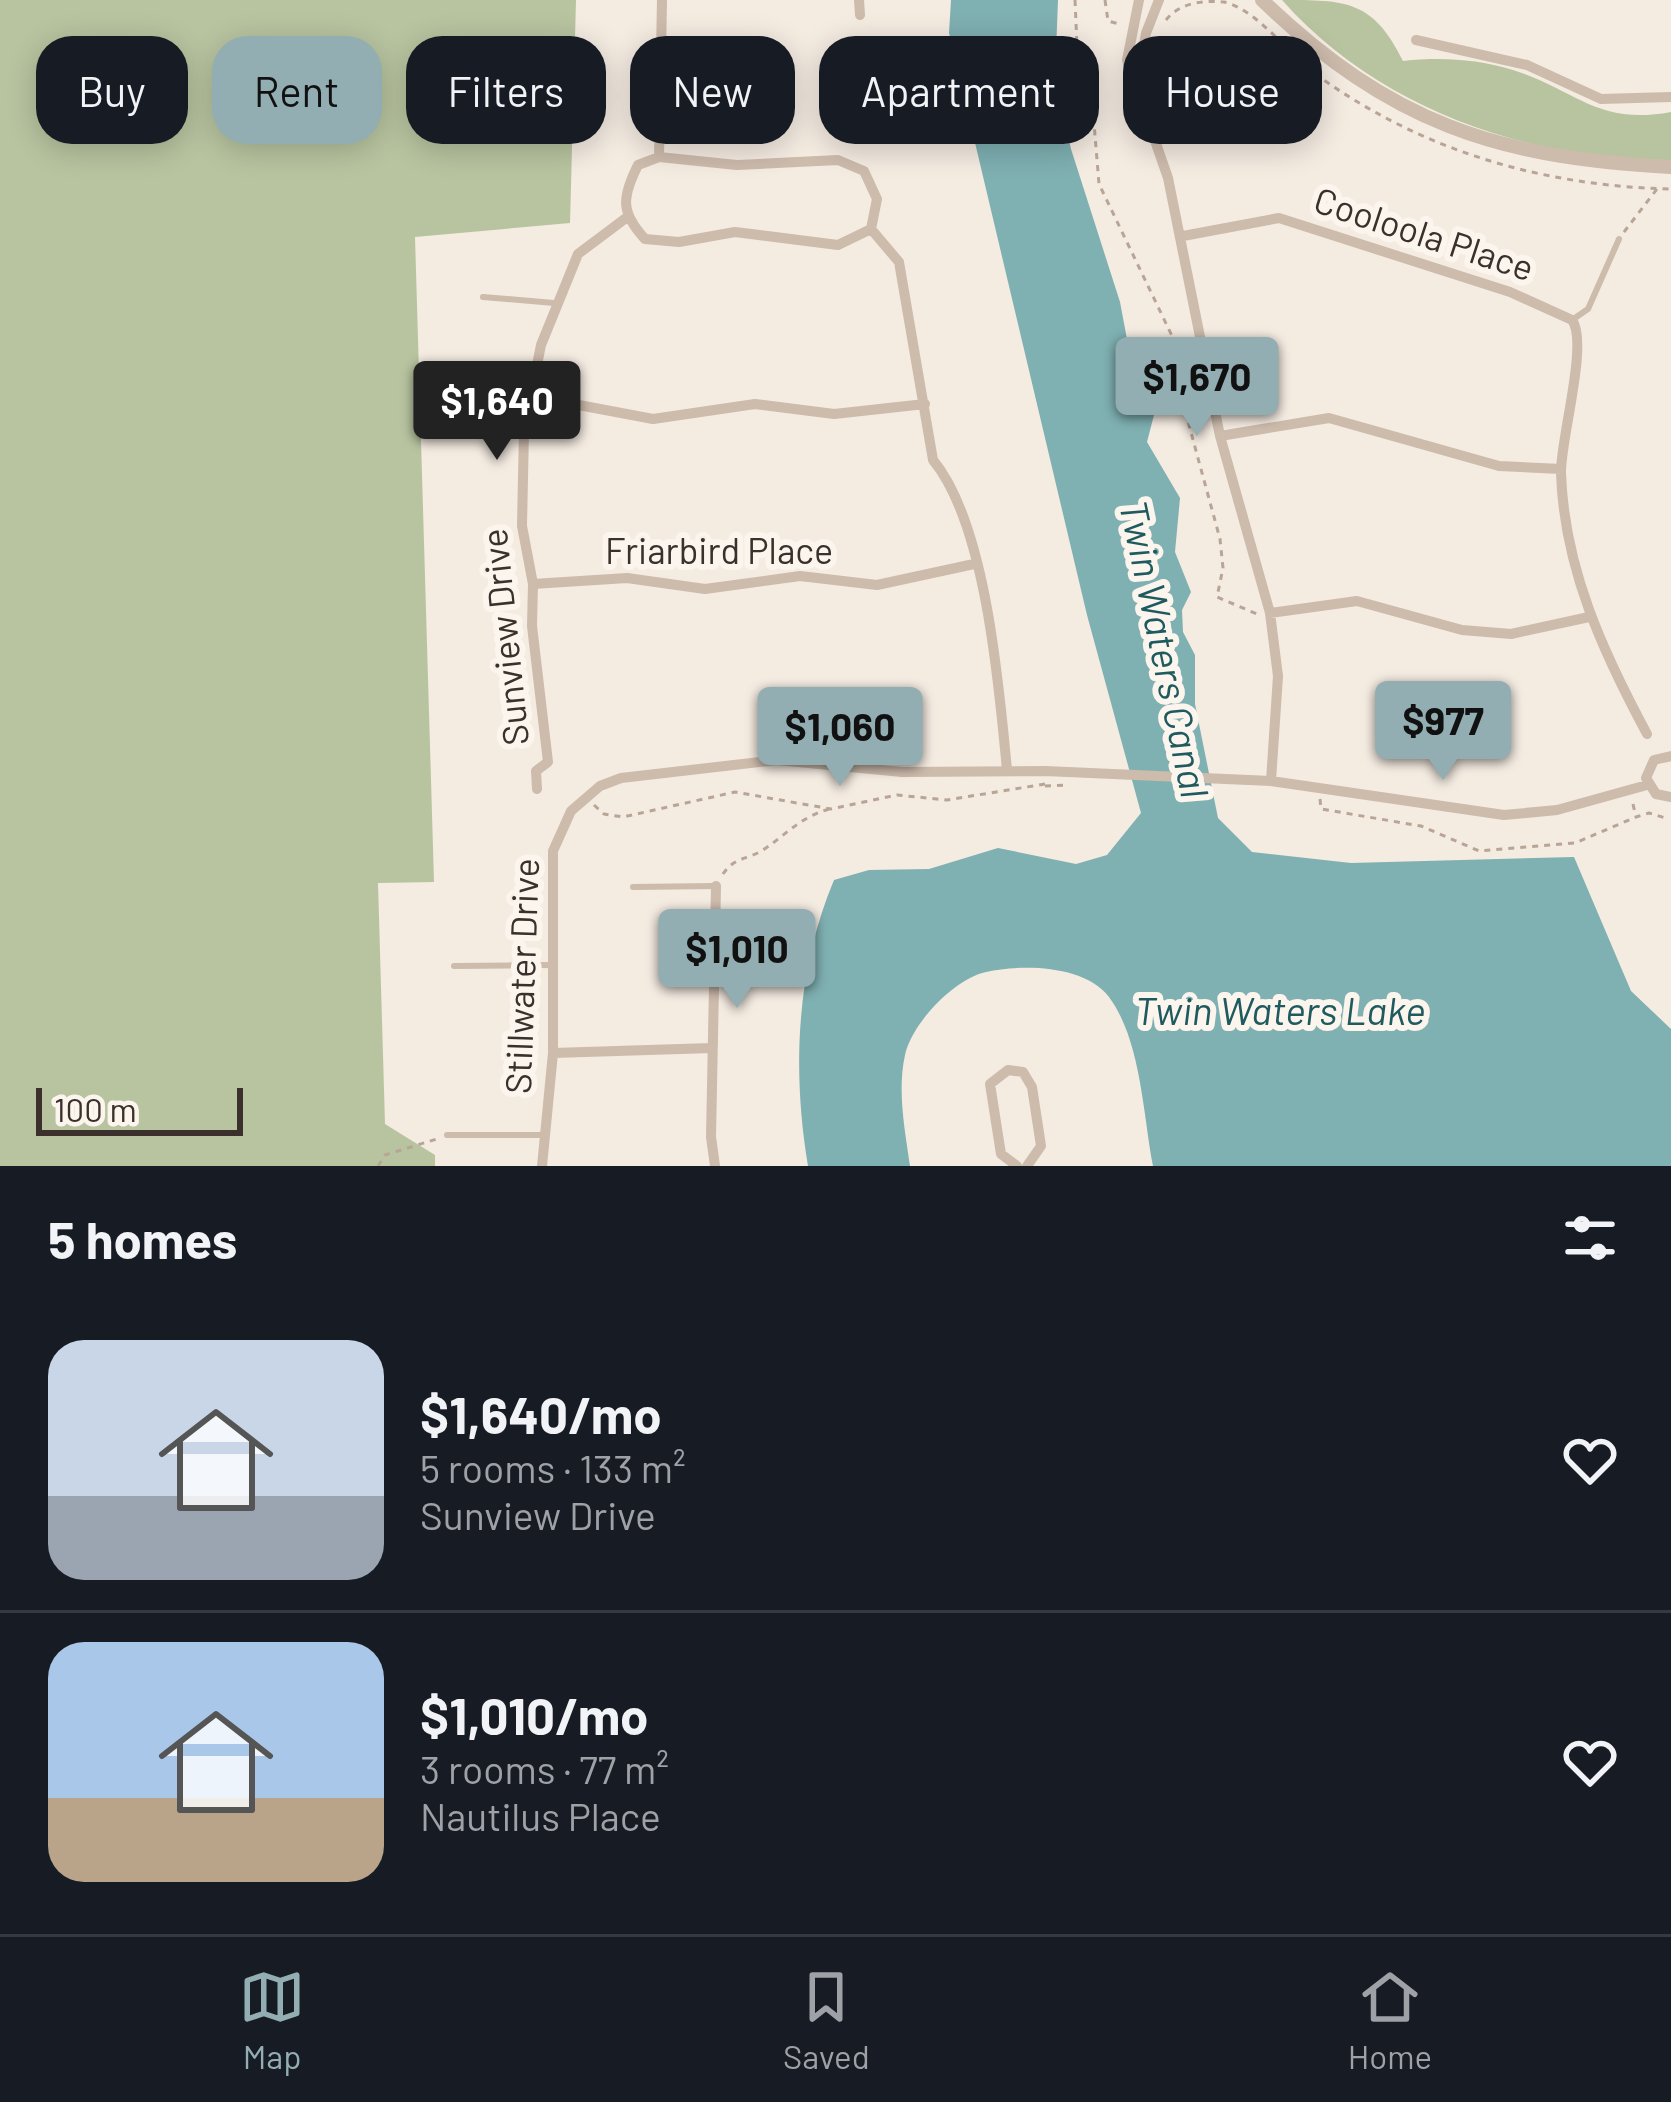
<!DOCTYPE html>
<html lang="en">
<head>
<meta charset="utf-8">
<style>
  body { margin:0; font-family:Barlow,sans-serif; background:#242831; color:#f1f3f6; height:100vh; display:flex; flex-direction:column; font-size:45px; white-space:nowrap }
  * { box-sizing:border-box; margin:0 }
  p { font-size:39px; color:#9ea1a6 }
  .icon { flex:none; width:66px; height:66px; fill:none; stroke:currentColor; stroke-width:2; stroke-linecap:round; stroke-linejoin:round }
  .map { position:relative; height:1166px; overflow:hidden }
  .panel { display:flex; flex-direction:column; background:#171b24; flex:1 }
  .panel>* { flex:none }
  .hud { position:absolute; left:36px; top:36px; width:1599px; height:108px; display:flex; gap:24px }
  .scale { position:absolute; left:36px; bottom:30px; width:207px; box-sizing:border-box; padding-left:12px; border:6px solid #3b302b; border-top:0; font-size:33px; line-height:42px; white-space:nowrap; color:#3b302b; -webkit-text-stroke:9px #fbf5ee; paint-order:stroke }
  .price { position:absolute; translate:-50% -102px; padding:0 27px; border-radius:12px; background:#92aeb2; color:#111; font-size:39px; line-height:78px; filter:drop-shadow(0 3px 6px #0008) }
  .price::after { content:''; position:absolute; left:50%; top:72px; width:36px; height:27px; margin-left:-18px; background:inherit; clip-path:polygon(0 0,100% 0,50% 100%) }
  .price.active { background:#222; color:#fff }
  ul { padding:0; list-style:none }
  li { display:flex; align-items:center; gap:36px; height:300px; padding:0 48px }
  li+li { border-top:3px solid #363941 }
  li span { display:grid; place-items:center; flex:none; width:336px; height:240px; border-radius:36px; color:#555 }
  li>.icon { margin-inline-start:auto }
  span .icon { width:144px; height:144px; fill:#fffc; stroke-width:1 }
  li b { font-size:51px }
  h2 { display:flex; justify-content:space-between; align-items:center; height:144px; padding:0 48px; font-size:51px }
  .pill { padding:0 42px; border-radius:36px; background:#171b24; box-shadow:0 6px 30px #0003; font-size:42px; line-height:108px }
  .pill.active { background:#92aeb2; color:#111 }
  .menu { display:flex; justify-content:space-around; align-items:center; height:168px; border-top:3px solid #363941; background:#171b24; font-size:33px; color:#9ea1a6 }
  .menu a { display:grid; justify-items:center; gap:6px }
  .menu .active { color:#92aeb2 }
  .map>svg:first-child { display:block }
</style>
</head>
<body>
<div class="map">
<svg width="1671" height="1166" viewBox="0 0 1671 1166">
  <rect width="100%" height="100%" fill="#f4ebe1"/>
  <path fill="#b8c4a0" d="M0,0H576L570,223L415,237L434,882L378,883L385,1124L435,1155V1166H0Z
    M1282,0C1346,0 1373,0 1403,61C1442,57 1475,59 1513,70C1575,89 1597,126 1671,112V160C1530,161 1378,109 1282,0Z"/>
  <path fill="#7fb0b2" d="M951,0H1058L1055,78L1071,149L1120,302L1133,371L1148,391L1154,415L1147,442L1180,498L1175,552L1191,592L1182,610L1183,632L1195,655V704L1218,818L1252,852L1351,863L1574,857L1631,991L1671,1029V1166H1153C1143,1114 1141,1040 1109,997C1085,965 1022,964 986,972C954,979 912,1023 905,1055C897,1091 905,1130 910,1166H808C792,1069 796,971 834,880L869,870L929,869L998,848L1076,864L1107,855L1141,813L1087,615L949,33Z"/>
  <g fill="none" stroke-linecap="round" stroke-linejoin="round">
    <path stroke="#b9a596" stroke-width="3" stroke-dasharray="6 6" stroke-linecap="butt" d="M1075,0L1078,69L1093,111L1099,184L1173,338L1177,381L1220,539L1223,568L1217,597L1257,614
      M1105,0L1108,21L1119,24
      M1166,20C1179,3 1203,0 1224,2C1258,10 1289,55 1318,76C1423,151 1542,186 1671,189
      M1624,232L1657,189
      M1045,786L1066,785
      M1320,799L1321,809L1421,826L1479,851L1575,843L1636,817
      M1633,804L1636,817L1649,813L1669,819
      M594,805L604,814L623,817L735,792L831,809L897,795L947,800L1045,784
      M723,874C734,857 747,860 763,850C787,834 799,818 829,809
      M378,1166L385,1155L440,1138"/>
    <path stroke="#cdbbac" stroke-width="6" d="M483,297L554,303
      M1572,320L1588,309L1619,239
      M633,887L716,886
      M454,966L552,965
      M447,1135H545"/>
    <path stroke="#cdbbac" stroke-width="10" d="M859,0L860,15
      M1139,0L1127,60L1168,178L1220,436L1270,613L1278,676L1271,781
      M1416,40L1527,65L1601,99L1671,97
      M1137,89L1146,33L1159,0
      M659,157L737,165L838,160L864,171L877,199L871,229L838,245L735,232L679,242L645,239C620,212 622,197 638,165Z
      M659,157L662,0
      M871,229L899,262L933,460C986,524 999,686 1007,770
      M1183,236L1279,218L1510,292L1572,320C1589,342 1560,441 1561,473C1564,568 1603,652 1647,734
      M531,396L653,419L755,404L834,414L925,404
      M1220,436L1329,418L1499,466L1561,469
      M533,584L627,578L705,589L800,576L877,585L974,564
      M1270,613L1357,601L1462,630L1511,634L1589,617
      M1671,756L1654,760L1646,778L1656,794L1671,797
      M537,789L536,771L548,762L532,626L533,584L522,526L524,430L541,345L578,254L626,218
      M553,1053L712,1048
      M542,1166L553,1053V851L571,811L600,786L621,778L777,760L902,772L1045,771L1271,781L1504,815L1557,810L1647,785
      M715,1166L711,1137L716,886
      M1017,1166L1001,1154L990,1084L1008,1070L1023,1072L1032,1087L1041,1146L1027,1166"/>
    <path stroke="#cdbbac" stroke-width="14" d="M1262,0C1390,123 1497,158 1671,167"/>
  </g>
  <g text-anchor="middle" stroke-width="12" stroke-linejoin="round" paint-order="stroke">
    <g font-size="36" fill="#3b302b" stroke="#fbf5ee">
      <text transform="translate(1424 234) rotate(18)" y="13">Cooloola Place</text>
      <text x="719" y="564">Friarbird Place</text>
      <text transform="translate(505 637) rotate(-96)" y="13">Sunview Drive</text>
      <text transform="translate(522 976) rotate(-88)" y="13">Stillwater Drive</text>
    </g>
    <g font-size="39" font-style="italic" fill="#1f5a5e" stroke="#fbf5ee">
      <text transform="translate(1164 649) rotate(78)" y="14">Twin Waters Canal</text>
      <text x="1280" y="1025">Twin Waters Lake</text>
    </g>
  </g>
</svg>
<div class="scale">100 m</div>
<b class="price" style="left:1197px;top:439px">$1,670</b>
<b class="price active" style="left:497px;top:463px">$1,640</b>
<b class="price" style="left:1443px;top:783px">$977</b>
<b class="price" style="left:840px;top:789px">$1,060</b>
<b class="price" style="left:737px;top:1011px">$1,010</b>
<div class="hud">
<a class="pill">Buy</a>
<a class="pill active">Rent</a>
<a class="pill">Filters</a>
<a class="pill">New</a>
<a class="pill">Apartment</a>
<a class="pill">House</a>
</div>
</div>
<section class="panel">
<h2>5 homes<svg class="icon" aria-label="filters" viewBox="0 0 24 24"><path d="M4 7h16M4 17h16"/><circle cx="9" cy="7" r="2"/><circle cx="15" cy="17" r="2"/></svg></h2>
<ul>
<li><span style="background:linear-gradient(#c9d6e8 65%,#9aa5b1 0)"><svg class="icon" aria-label="home" viewBox="0 0 24 24"><path d="M3 11l9-7 9 7M6 9v11h12V9"/></svg></span><div><b>$1,640/mo</b><p>5 rooms · 133 m²</p><p>Sunview Drive</p></div><svg class="icon" aria-label="heart" viewBox="0 0 24 24"><path d="M12 20l-8-8c-3-5 5-10 8-4 3-6 11-1 8 4z"/></svg></li>
<li><span style="background:linear-gradient(#a9c7e8 65%,#b9a48a 0)"><svg class="icon" aria-label="home" viewBox="0 0 24 24"><path d="M3 11l9-7 9 7M6 9v11h12V9"/></svg></span><div><b>$1,010/mo</b><p>3 rooms · 77 m²</p><p>Nautilus Place</p></div><svg class="icon" aria-label="heart" viewBox="0 0 24 24"><path d="M12 20l-8-8c-3-5 5-10 8-4 3-6 11-1 8 4z"/></svg></li>
</ul>
</section>
<nav class="menu">
<a class="active"><svg class="icon" aria-label="map" viewBox="0 0 24 24"><path d="M3 6l6-2 6 2 6-2v14l-6 2-6-2-6 2zM9 4v14M15 6v14"/></svg>Map</a>
<a><svg class="icon" aria-label="saved" viewBox="0 0 24 24"><path d="M7 4h10v16l-5-4-5 4z"/></svg>Saved</a>
<a><svg class="icon" aria-label="home" viewBox="0 0 24 24"><path d="M3 11l9-7 9 7M6 9v11h12V9"/></svg>Home</a>
</nav>
</body>
</html>
